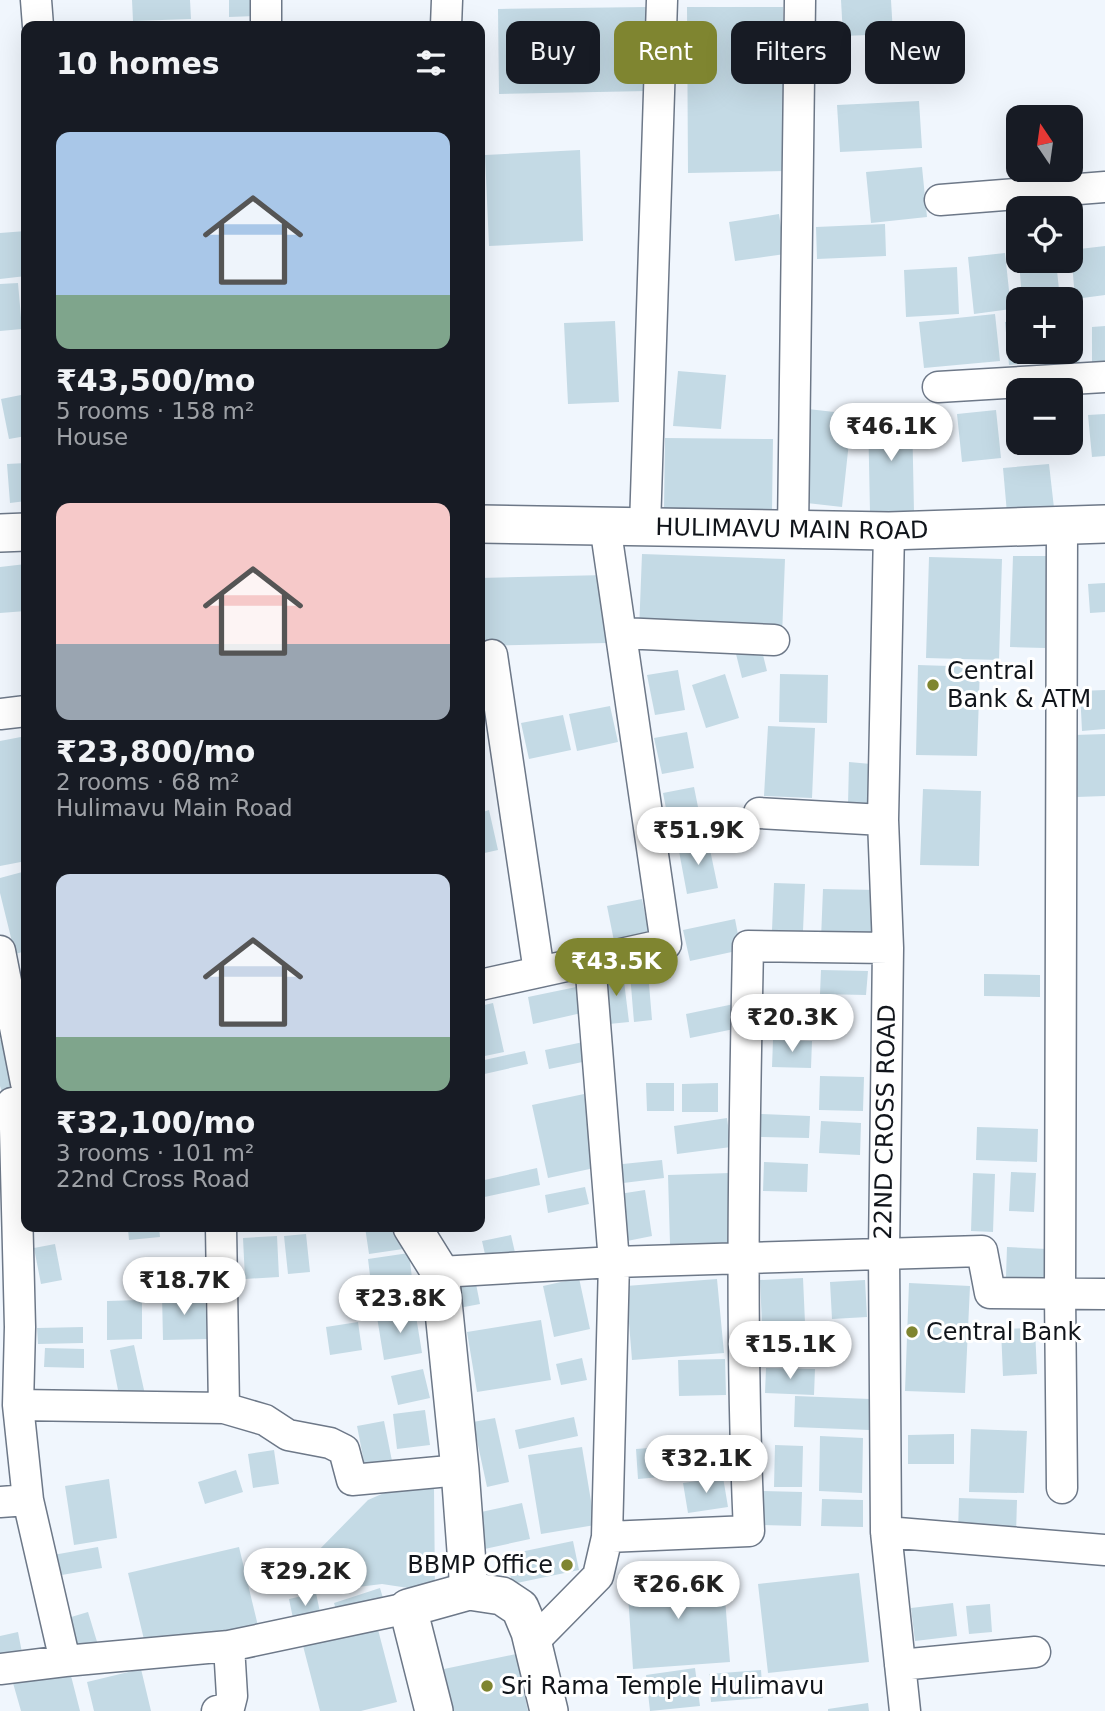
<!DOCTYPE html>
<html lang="en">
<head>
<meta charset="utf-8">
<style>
  body { margin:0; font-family:"DejaVu Sans",sans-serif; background:#20242c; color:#f1f3f6; height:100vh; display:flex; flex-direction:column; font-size:26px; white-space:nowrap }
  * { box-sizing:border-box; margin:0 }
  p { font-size:23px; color:#9ea1a6 }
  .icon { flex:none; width:38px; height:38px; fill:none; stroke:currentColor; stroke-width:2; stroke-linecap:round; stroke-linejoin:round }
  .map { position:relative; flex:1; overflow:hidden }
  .details { position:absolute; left:21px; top:21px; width:464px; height:1211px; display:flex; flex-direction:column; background:#171b24; border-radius:14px; box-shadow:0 7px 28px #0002 }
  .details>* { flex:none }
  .guide { position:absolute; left:506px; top:21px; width:494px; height:63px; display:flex; gap:14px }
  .needle { width:46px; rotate:347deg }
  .controls { position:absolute; left:1006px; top:105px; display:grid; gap:14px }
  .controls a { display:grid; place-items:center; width:77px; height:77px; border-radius:14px; background:#171b24; box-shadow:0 7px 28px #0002; font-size:35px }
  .price { position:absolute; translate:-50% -60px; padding:0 16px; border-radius:24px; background:#fff; color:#222; font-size:23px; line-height:46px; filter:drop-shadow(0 2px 4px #0008) }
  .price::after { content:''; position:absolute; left:50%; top:42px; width:21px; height:16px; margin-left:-10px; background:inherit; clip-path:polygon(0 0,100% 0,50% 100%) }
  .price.selected { background:#7f8530; color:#fff }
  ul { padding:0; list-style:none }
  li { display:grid; align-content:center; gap:14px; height:371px; padding:0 35px }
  li span { display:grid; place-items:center; height:217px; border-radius:14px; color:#555 }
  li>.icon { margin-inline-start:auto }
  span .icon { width:126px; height:126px; fill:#fffc; stroke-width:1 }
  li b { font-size:30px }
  h2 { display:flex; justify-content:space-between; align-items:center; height:84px; padding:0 35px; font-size:30px }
  .tag { padding:0 24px; border-radius:14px; background:#171b24; box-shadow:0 7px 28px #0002; font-size:24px; line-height:63px }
  .tag.selected { background:#7f8530; color:#fff }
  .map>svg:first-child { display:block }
</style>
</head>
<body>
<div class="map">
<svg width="1105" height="1711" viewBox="0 0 1105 1711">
  <rect width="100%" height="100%" fill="#f0f6fd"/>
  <path fill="#c4dae5" d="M132,0H190L191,19L133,21Z
    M229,0H256V16L229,17Z
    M841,0H891L893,34L843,36Z
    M647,7L648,91L499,94L498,9Z
    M687,7H783L785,171L688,173Z
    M919,101L922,148L840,152L837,105Z
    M580,150L583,241L489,246L485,155Z
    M922,167L927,217L871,223L866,172Z
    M779,214L785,254L735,261L729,222Z
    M885,224L886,256L817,259L816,227Z
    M26,231V276L0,279V233Z
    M1105,246V295L1075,299L1071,250Z
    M1005,253L1011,309L974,314L968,257Z
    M1019,261H1056L1060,299H1022Z
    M957,267L959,314L906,317L904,270Z
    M18,283L22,329L0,331V284Z
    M995,314L1000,361L924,368L919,322Z
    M1078,318L1080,373L1051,374L1050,352H1071V319Z
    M1018,320V352H1041L1042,361L1009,365L1005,322Z
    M615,321L619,402L568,404L564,323Z
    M1105,326V371H1092V327Z
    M678,371L726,375L721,429L673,426Z
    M26,394V436L9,439L1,399Z
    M808,409L852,414L842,507L798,502Z
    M996,410L1001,458L962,462L957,414Z
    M868,413H912L914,512L870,513Z
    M1105,414V456L1092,457L1088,415Z
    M665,438L773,439L772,510L664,508Z
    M1037,443H1071L1072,447L1038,450Z
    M26,463V501L10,503L7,464Z
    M1049,464L1054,508L1007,513L1003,468Z
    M642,554L785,559L782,636L639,631Z
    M1013,556H1048L1045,648L1010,647Z
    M929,557L1002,559L999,660L926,658Z
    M26,564V611L0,613V567Z
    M606,575L607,643L480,646V578Z
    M1105,583V612L1090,613L1088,584Z
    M761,647L767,671L742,678L736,654Z
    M918,665L980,667L977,756L916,755Z
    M678,670L685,710L655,715L647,675Z
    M725,674L739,718L706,728L692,685Z
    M780,674L828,675L827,723L779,722Z
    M1105,690V729L1082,731L1080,691Z
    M610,706L618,742L577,751L569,714Z
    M563,715L571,750L529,759L521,723Z
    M768,726L815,728L812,798L764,796Z
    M687,732L694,768L662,774L654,738Z
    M1105,734V796L1077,797L1074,735Z
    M26,736V861L0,866V741Z
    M849,762L871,764L869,805L848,804Z
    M694,787L701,822L670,829L663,793Z
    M923,789L981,791L979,866L920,865Z
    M489,810L498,850L480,854V813Z
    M708,840L718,888L687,894L678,846Z
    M26,871V951L15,954L0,893V878Z
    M774,883L805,884L803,931L772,930Z
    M823,889L878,890L876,941L821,939Z
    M642,899L649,934L614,941L607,906Z
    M735,919L741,950L690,961L683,930Z
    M821,970L868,971L866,995L820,994Z
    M648,972L652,1020L634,1022L630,974Z
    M623,973L629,1022L609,1024L603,975Z
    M984,974L1040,975V997L984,996Z
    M581,986L586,1012L533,1024L528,997Z
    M493,1003L504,1052L480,1057V1006Z
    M734,1004L739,1028L690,1038L686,1014Z
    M761,1013L814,1014L813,1036L760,1035Z
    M6,1038L21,1090L3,1096L0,1086V1040Z
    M593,1040L597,1059L549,1069L545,1050Z
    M773,1040L812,1041L811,1068L772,1067Z
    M525,1051L528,1064L480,1075V1061Z
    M820,1076L864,1077L863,1111L819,1110Z
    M646,1083H674V1111H647Z
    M718,1083V1112H682V1084Z
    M584,1094L599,1167L548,1178L532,1105Z
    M761,1114L810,1116L809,1138L760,1137Z
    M727,1118L731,1147L677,1154L674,1126Z
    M821,1121L861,1123L860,1155L819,1153Z
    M977,1127L1038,1129L1037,1162L976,1160Z
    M662,1160L664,1178L615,1184L613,1165Z
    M764,1162L808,1164L807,1192L763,1191Z
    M537,1168L540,1185L480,1198V1181Z
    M1011,1172L1036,1173L1034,1212L1009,1211Z
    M730,1173L732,1243L670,1244L668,1175Z
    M973,1173L995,1174L993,1232L971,1231Z
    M585,1187L589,1204L548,1213L545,1195Z
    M645,1190L652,1236L627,1241L619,1194Z
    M159,1227L160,1237L129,1240L128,1229Z
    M365,1227H399L403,1249L369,1254Z
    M306,1234L310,1272L288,1274L284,1236Z
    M511,1235L516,1257L487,1263L482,1241Z
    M277,1236L279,1277L245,1279L243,1238Z
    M55,1244L62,1280L41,1284L34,1248Z
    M1007,1247L1047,1249L1046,1278L1006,1277Z
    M409,1253L415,1303L374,1308L368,1259Z
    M579,1278L590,1329L554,1337L543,1286Z
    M803,1278L806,1345L763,1347L760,1280Z
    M717,1279L724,1353L632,1360L626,1286Z
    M865,1280L867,1317L832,1319L830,1282Z
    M909,1283L970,1286L965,1393L905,1391Z
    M476,1284L480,1304L459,1308L454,1289Z
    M205,1293L207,1339L163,1340L162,1295Z
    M142,1300V1339L107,1340V1301Z
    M415,1310L422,1353L384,1360L377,1317Z
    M541,1320L551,1380L477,1392L467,1332Z
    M358,1322L362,1350L330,1355L326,1327Z
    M83,1327V1343L38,1344L37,1328Z
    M1035,1328L1037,1374L1003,1376L1001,1329Z
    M134,1345L146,1399L121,1405L110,1350Z
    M45,1348L84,1349V1368L44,1367Z
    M582,1358L587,1380L561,1385L556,1364Z
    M725,1359L726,1395L679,1396L678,1360Z
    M766,1368L815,1369L814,1395L765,1393Z
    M423,1369L430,1398L398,1405L391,1376Z
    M795,1396L870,1399L869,1430L794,1427Z
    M425,1410L430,1445L397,1449L393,1414Z
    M574,1417L578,1436L519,1449L515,1430Z
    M495,1418L509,1482L487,1487L473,1422Z
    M384,1421L392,1461L365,1467L357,1426Z
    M971,1429L1027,1431L1024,1493L969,1492Z
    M954,1434V1464H908V1435Z
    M820,1436L863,1438L862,1493L819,1491Z
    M725,1442L728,1471L638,1479L636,1449Z
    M775,1445L803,1446L802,1487H774Z
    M582,1447L595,1525L541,1534L528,1455Z
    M274,1450L279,1484L253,1488L248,1454Z
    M236,1470L243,1492L205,1504L198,1482Z
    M723,1477L728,1507L688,1513L683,1483Z
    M109,1479L117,1538L74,1545L65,1486Z
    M434,1487L435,1592L382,1584L342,1589L324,1588L311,1558L368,1500L384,1493Z
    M763,1491L802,1492L801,1526L762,1525Z
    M959,1498L1017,1500L1016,1535L958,1533Z
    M822,1499L863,1500V1527L821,1526Z
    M522,1503L530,1539L480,1550L472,1514Z
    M573,1541L579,1570L512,1584L506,1555Z
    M98,1547L102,1568L56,1576L53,1555Z
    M239,1547L258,1626L147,1652L128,1573Z
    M723,1573L730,1662L633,1669L627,1580Z
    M859,1573L869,1662L768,1673L758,1584Z
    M380,1588L385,1605L339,1619L334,1603Z
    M316,1593L321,1617L294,1623L289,1599Z
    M953,1603L957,1636L915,1641L911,1608Z
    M990,1604L992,1632L969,1634L966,1606Z
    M88,1612L98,1645L71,1653L61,1620Z
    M376,1622L397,1702L361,1711H320L302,1642Z
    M18,1632L24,1663L0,1668V1636Z
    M516,1654L528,1711H453L444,1669Z
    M69,1668L80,1711H21L13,1683Z
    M695,1668L700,1706L650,1711L646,1675Z
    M141,1669L151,1711H94L87,1682Z
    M761,1670L763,1698L711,1702L709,1674Z
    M868,1703L869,1711H828V1709Z"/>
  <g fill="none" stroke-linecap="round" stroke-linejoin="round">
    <defs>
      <path id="minor" d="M36,0L38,26
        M266,26V0
        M446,26L447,0
        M940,200L1105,187
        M938,387L1105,377
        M645,527L662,0
        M793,531L800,0
        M889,531L883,820L888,948L884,1252L886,1532L905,1711
        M621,633L774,640
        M492,655L539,972
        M0,714L26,711
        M759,813L883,820
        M0,951L26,1083
        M480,985L666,944L605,525
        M440,1272L614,1262L982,1251L990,1293L1105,1294
        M18,1405L224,1408L221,1227
        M224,1408L265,1420L288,1435L330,1443L344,1450L352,1480L460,1470
        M1062,1488L1060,1294L1062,526
        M28,1500L65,1661
        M0,1502L28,1500L18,1405L20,1327L15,1129L12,1103L26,1101
        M886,1532L1105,1550
        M607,1537L749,1531C740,1336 744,1142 748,946L888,948
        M533,1642L598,1576L607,1537L614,1262L590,961
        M900,1665L1035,1652
        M0,1669L65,1661L229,1646L408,1608
        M217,1711L229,1708L232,1696L229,1646"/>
      <g id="tertiary">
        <path id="s1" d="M480,524L889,531L1105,524"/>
        <path d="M0,533L26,532"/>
        <path d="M412,1227L440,1272L460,1470L469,1591"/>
        <path d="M434,1711L408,1608L469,1591L502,1596L520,1608L530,1632L549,1711"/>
      </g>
    </defs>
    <use href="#minor" stroke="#6d7888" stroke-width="33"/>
    <use href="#tertiary" stroke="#6d7888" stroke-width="40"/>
    <use href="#minor" stroke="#fff" stroke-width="30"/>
    <use href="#tertiary" stroke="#fff" stroke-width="37"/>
  </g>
  <g fill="#7f8530" stroke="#fff" stroke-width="2.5">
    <circle cx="933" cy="685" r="7"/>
    <circle cx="912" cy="1332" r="7"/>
    <circle cx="567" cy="1565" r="7"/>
    <circle cx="487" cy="1686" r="7"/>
  </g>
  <g text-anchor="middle" stroke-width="6" stroke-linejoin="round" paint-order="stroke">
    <g font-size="24" fill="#11151b" stroke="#fff">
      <text dy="8" stroke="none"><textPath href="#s1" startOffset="312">HULIMAVU MAIN ROAD</textPath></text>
      <text transform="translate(885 1122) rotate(-89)" y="8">22ND CROSS ROAD</text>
    </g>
    <g font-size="24" fill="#11151b" stroke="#fff" text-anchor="start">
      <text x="947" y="679">Central<tspan x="947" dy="28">Bank &amp; ATM</tspan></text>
      <text x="926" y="1340">Central Bank</text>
      <text x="553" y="1573" text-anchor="end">BBMP Office</text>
      <text x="501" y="1694">Sri Rama Temple Hulimavu</text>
    </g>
  </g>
</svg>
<div class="controls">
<a><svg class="needle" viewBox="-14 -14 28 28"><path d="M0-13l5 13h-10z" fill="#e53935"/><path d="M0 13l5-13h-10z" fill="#9ea1a6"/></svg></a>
<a><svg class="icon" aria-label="locate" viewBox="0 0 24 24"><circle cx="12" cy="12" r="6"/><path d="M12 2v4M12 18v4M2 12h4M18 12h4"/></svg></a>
<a>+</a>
<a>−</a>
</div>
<b class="price" style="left:891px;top:463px">₹46.1K</b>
<b class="price" style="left:698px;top:867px">₹51.9K</b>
<b class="price selected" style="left:616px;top:998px">₹43.5K</b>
<b class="price" style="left:792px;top:1054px">₹20.3K</b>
<b class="price" style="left:184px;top:1317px">₹18.7K</b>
<b class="price" style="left:400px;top:1335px">₹23.8K</b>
<b class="price" style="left:790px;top:1381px">₹15.1K</b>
<b class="price" style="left:706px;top:1495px">₹32.1K</b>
<b class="price" style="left:305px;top:1608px">₹29.2K</b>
<b class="price" style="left:678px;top:1621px">₹26.6K</b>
<div class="guide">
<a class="tag">Buy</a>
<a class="tag selected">Rent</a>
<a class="tag">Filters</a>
<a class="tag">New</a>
</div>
<section class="details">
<h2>10 homes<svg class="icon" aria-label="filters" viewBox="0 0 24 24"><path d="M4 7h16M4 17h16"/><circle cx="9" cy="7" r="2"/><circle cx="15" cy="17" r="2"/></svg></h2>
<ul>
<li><span style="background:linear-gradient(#a9c7e8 75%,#7fa58c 0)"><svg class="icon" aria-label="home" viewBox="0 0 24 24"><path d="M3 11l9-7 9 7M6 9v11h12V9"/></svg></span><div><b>₹43,500/mo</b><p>5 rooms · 158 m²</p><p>House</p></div></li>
<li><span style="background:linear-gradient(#f6c9c9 65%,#9aa5b1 0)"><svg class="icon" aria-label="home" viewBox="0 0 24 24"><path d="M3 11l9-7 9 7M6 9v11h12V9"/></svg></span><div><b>₹23,800/mo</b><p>2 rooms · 68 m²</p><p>Hulimavu Main Road</p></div></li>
<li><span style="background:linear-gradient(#c9d6e8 75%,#7fa58c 0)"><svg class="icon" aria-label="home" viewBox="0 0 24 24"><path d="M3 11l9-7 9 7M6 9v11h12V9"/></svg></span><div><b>₹32,100/mo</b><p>3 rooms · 101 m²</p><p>22nd Cross Road</p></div></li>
</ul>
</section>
</div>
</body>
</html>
